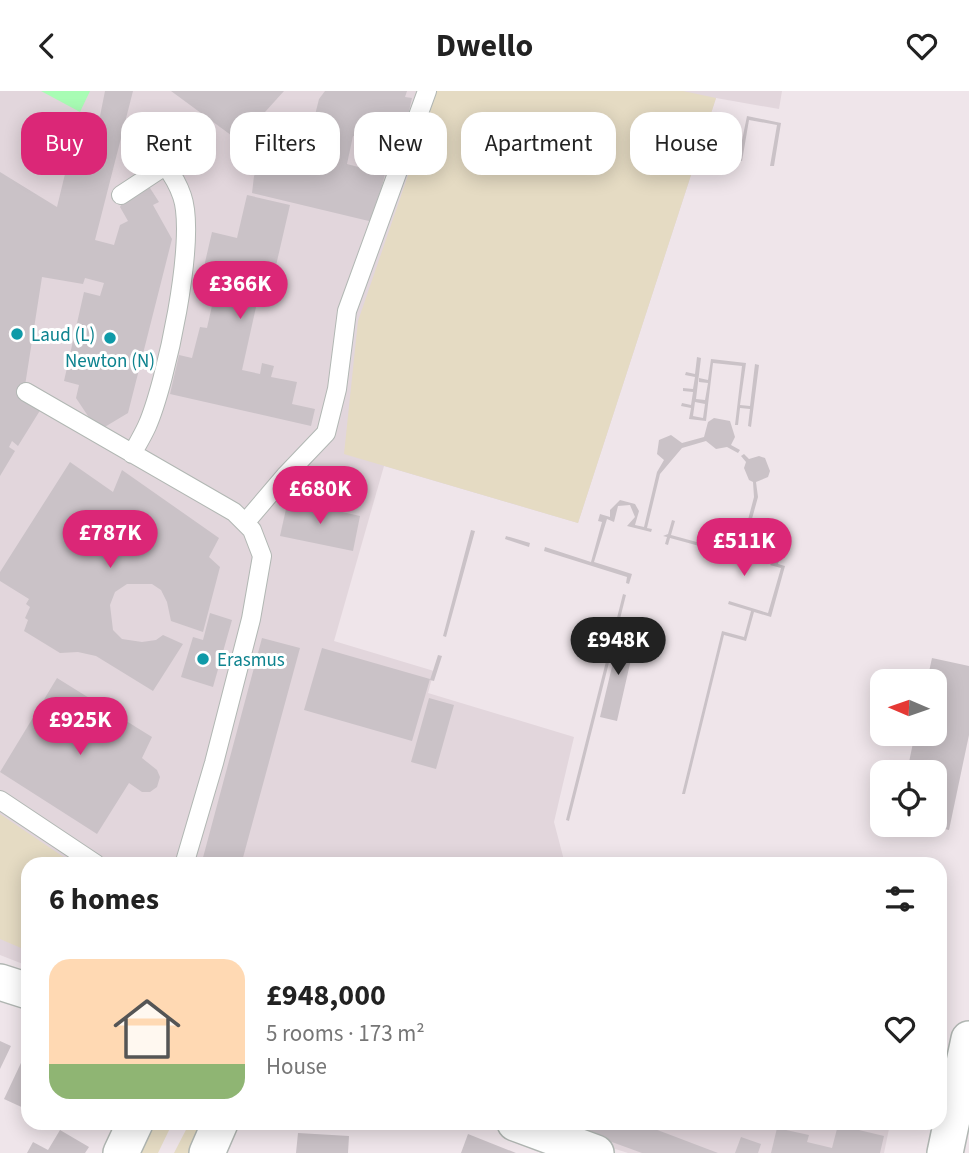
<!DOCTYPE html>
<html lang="en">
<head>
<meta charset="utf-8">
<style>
  body { margin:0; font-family:"Source Sans 3",sans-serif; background:#f2f2f2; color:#222; height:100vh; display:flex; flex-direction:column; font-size:26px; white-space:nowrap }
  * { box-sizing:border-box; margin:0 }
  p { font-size:23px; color:#767676 }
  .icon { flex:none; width:38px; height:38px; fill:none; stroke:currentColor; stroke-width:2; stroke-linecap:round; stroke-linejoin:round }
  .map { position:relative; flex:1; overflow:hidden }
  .drawer { position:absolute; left:21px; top:766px; width:926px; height:273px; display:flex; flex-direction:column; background:#fff; border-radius:21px; box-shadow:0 4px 18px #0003 }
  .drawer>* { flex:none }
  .guide { position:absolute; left:21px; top:21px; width:928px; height:63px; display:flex; gap:14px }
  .needle { width:46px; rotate:272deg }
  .buttons { position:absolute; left:870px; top:578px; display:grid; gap:14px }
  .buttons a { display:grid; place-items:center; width:77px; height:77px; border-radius:14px; background:#fff; box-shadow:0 4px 18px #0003; font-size:35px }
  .price { position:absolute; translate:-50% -60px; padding:0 16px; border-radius:24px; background:#db2777; color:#fff; font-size:23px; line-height:46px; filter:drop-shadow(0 2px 4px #0008) }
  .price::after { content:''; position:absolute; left:50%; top:42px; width:21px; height:16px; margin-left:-10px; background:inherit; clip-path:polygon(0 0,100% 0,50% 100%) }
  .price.selected { background:#222; color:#fff }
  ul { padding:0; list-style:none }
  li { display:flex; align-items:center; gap:21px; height:175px; padding:0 28px }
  li span { display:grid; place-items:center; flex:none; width:196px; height:140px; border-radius:21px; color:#555 }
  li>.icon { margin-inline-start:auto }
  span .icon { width:84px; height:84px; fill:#fffc; stroke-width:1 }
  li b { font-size:30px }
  h2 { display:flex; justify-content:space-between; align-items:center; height:84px; padding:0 28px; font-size:30px }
  .pill { padding:0 24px; border-radius:21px; background:#fff; box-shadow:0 4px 18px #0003; font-size:24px; line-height:63px }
  .pill.selected { background:#db2777; color:#fff }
  header { display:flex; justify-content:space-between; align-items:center; height:91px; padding:0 28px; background:#fff; font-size:32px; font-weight:700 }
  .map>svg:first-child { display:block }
</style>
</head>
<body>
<header><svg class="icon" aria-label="back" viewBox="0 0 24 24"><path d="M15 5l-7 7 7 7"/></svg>Dwello<svg class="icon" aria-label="heart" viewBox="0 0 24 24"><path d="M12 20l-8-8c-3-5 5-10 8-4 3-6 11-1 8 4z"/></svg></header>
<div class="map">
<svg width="969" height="1062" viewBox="0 0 969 1062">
  <rect width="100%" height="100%" fill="#efe5ea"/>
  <path fill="#e2d6dc" d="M0,0H782L779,18L716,7L578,432L384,375L334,550L434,580L428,602L574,646L554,731L565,773L28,774V875L0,864Z
    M537,1033H890L884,1062H628Z"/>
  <path fill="#e5dbc3" d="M437,0H683L716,7L578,432L344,363L358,230Z
    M0,723L74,773L28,774V860L0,848Z
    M150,1033H172L158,1062H133Z
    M189,1033H207L193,1062H174Z"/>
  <path fill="#a8fcb4" d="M41,0H90L80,21Z"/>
  <path fill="#cac2c7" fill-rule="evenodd" d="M105,0H133L95,149L114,154L120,134L128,130L120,116L123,110L144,97H150L159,111L153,114L172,148L128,322L98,340L76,307L79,294L64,290L84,201L100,205L104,192L85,187L83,193L42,186L24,301L44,313L18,355L12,350L9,356L15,360L0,385V81L57,116L80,21L100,25Z
    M171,0H284L239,50Z
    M325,0H407L405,6L412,7L401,55L353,45L347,73L385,83L373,131L252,102L254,85L270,60L280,62L284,54L294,59L299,34L312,36L319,8Z
    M747,25L781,32L774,75H770L777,34L749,29L742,70L738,69Z
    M247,104L290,114L268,209L258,207L242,279L260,283L262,272L274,275L271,286L297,291L292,313L315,318L311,335L170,303L179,264L192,267L200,236L207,237L216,197L200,193L212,141L237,147Z
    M697,266L701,267L696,308L705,309L708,292L699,291V287L708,289L711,268L746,272L740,314L750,315L755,273L759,274L751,336L748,335L750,318L740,317L738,334H735L742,275L713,272L706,330L689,328L691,317L681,315L682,312L691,314L693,301L683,300V297L693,298L695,286L685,284L686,281L695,283ZM695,311L705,313L703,327L693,325Z
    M714,327L730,330L735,346L731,354L740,359L738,362L727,356L716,358L706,350L682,357L660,383L647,437L652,438L651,441L627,435L635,426L630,414L618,415L614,431L607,428L594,471L632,483L629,493L626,492L627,486L544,460L545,456L591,471L602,431L598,430L600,423L610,426V419L620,409L635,413L639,420L635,434L644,436L657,381L664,369L657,363L659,349L671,344L682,352L704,346L708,331Z
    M744,363L749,368L759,365L765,367L770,380L768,386L756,391L758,406L742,464L754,466L757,452L771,448L782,458L778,473L785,475L771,526L754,521L746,550L724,544L685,703H682L722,540L744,546L751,520L728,513L729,510L768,522L781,477L770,474L778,465V458L767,451L757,459L756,471L731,465L732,461L739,463L754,406L753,391L749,389L744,377L746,371L741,365Z
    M70,371L113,401L122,379L219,447L209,466L220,476L203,541L171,530L167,511L161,499L152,493H127L115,501L110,514L113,539L122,548L142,551L156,549L163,544L183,553L153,600L96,565L78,561L60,562L24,540L28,529L25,527L30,516L26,513L29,508L0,490V481Z
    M288,409L360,425L353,460L280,445Z
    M672,429L675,430L671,444L715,456L719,453L721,461L717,460L716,466L713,465L714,459L670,447L668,454L665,453L667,446L663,445L668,443Z
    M471,439L475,440L446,546L443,545Z
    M506,445L530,452L529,456L505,448Z
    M623,503L626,504L569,730L566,729Z
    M210,522L232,529L213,596L181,586L193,546L203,549Z
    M620,542L636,546L617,630L600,626Z
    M262,547L300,557L241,774H201Z
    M322,557L430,588L412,650L304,619Z
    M438,564L442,565L434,590L430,589Z
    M932,567L969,575V644L949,739L928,734L934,733V681H907L915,642H934V590H927Z
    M57,587L152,646L142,667L157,679L160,686L157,696L150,701H142L129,692L97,743L0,681Z
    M429,607L454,614L436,678L411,671Z
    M0,950L11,955L0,978Z
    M28,957V1019L4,1008Z
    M582,1032H639L718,1062H642L579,1039Z
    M838,1034L884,1045L880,1062H771L777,1037L809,1044L807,1051L832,1057Z
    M60,1039L89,1056L85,1062H27L33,1051L48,1059Z
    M298,1042L349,1045L348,1062H296Z
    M468,1043L516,1062H461Z
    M741,1046L761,1053L758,1062H735Z"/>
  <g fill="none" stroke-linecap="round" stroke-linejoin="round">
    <defs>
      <path id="service" d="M121,104L165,75
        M26,301L234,421L252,439L262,465L251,528L214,672L184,774
        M132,363C137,354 143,344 147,335C166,292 197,148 182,105C174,81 156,63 139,45
        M245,432L285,385L326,342L337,298L347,220L427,0
        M0,709L96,773"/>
      <path id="minor" d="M0,891L28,900
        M515,1032L596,1062
        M121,1062L135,1032
        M207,1062L220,1032
        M945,1062L969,948"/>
    </defs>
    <use href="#service" stroke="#b1b7b3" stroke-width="20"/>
    <use href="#minor" stroke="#b1b7b3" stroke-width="38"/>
    <use href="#service" stroke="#fff" stroke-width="18"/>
    <use href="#minor" stroke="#fff" stroke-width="35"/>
  </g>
  <g fill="#0f9aa8" stroke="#fff" stroke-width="2.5">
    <circle cx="17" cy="243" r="7"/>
    <circle cx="110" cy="247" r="7"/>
    <circle cx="203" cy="568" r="7"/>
  </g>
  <g text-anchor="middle" stroke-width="6" stroke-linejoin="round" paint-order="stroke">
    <g font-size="19" fill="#0d838f" stroke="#fff" text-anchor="start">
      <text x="31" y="250">Laud (L)</text>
      <text x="110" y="276" text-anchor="middle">Newton (N)</text>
      <text x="217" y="575">Erasmus</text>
    </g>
  </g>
</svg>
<div class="buttons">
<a><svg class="needle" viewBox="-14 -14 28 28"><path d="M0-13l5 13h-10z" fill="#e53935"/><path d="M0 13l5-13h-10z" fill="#767676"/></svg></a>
<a><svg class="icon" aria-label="locate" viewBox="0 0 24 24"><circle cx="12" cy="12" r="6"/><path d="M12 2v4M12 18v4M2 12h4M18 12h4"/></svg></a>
</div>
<b class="price" style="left:240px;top:230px">£366K</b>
<b class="price" style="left:320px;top:435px">£680K</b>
<b class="price" style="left:110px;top:479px">£787K</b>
<b class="price" style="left:744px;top:487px">£511K</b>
<b class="price selected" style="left:618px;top:586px">£948K</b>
<b class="price" style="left:80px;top:666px">£925K</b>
<div class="guide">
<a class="pill selected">Buy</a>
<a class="pill">Rent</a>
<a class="pill">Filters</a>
<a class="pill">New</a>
<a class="pill">Apartment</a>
<a class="pill">House</a>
</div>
<section class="drawer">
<h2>6 homes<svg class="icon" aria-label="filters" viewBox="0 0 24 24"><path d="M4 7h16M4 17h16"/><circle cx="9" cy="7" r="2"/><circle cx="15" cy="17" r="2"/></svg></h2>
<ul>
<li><span style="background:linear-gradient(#ffd9b3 75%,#8fb573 0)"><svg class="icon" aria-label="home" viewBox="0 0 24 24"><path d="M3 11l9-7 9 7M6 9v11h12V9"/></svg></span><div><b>£948,000</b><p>5 rooms · 173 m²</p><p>House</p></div><svg class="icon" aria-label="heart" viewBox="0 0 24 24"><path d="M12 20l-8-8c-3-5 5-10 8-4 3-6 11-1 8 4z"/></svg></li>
</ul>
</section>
</div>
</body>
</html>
